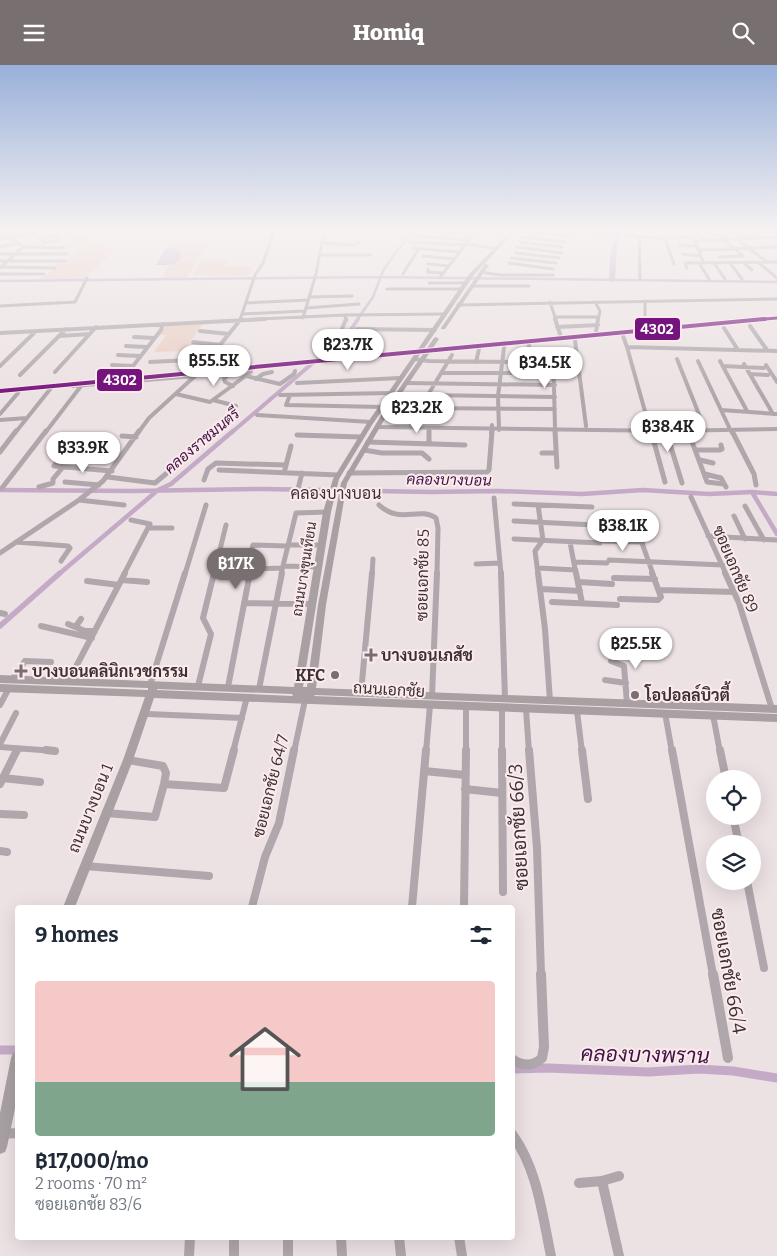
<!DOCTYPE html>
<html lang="en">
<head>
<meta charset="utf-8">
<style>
  body { margin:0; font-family:Bitter,Sarabun,serif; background:#f2f2f3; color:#1f2937; height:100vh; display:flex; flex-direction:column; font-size:19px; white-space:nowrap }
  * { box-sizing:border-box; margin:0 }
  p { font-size:16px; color:#747a83 }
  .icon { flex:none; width:28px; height:28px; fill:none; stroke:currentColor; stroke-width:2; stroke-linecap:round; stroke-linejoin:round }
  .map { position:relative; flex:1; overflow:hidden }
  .drawer { position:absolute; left:15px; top:840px; width:500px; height:335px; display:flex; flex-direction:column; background:#fff; border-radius:5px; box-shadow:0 5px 20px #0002 }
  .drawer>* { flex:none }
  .buttons { position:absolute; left:706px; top:705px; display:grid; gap:10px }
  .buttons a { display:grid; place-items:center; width:55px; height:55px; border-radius:50%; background:#fff; box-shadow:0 5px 20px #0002; font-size:25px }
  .price { position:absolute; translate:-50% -42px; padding:0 11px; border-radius:18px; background:#fff; color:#222; font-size:16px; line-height:32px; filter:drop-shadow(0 1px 2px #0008) }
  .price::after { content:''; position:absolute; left:50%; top:30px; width:15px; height:11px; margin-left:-8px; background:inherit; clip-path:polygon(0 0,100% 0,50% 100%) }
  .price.on { background:#786f71; color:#fff }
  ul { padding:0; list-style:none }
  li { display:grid; align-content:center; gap:10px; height:265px; padding:0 20px }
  li span { display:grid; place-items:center; height:155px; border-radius:5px; color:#555 }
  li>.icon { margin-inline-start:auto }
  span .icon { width:90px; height:90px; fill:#fffc; stroke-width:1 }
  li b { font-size:21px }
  h2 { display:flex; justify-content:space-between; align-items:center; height:60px; padding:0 20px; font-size:21px }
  header { display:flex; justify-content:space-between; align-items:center; height:65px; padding:0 20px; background:#786f71; color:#fff; font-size:22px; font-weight:800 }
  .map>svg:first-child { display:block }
</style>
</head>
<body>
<header><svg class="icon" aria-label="menu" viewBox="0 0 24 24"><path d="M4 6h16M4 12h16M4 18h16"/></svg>Homiq<svg class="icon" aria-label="search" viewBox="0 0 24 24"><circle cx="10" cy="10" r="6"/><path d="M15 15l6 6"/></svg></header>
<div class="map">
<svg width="777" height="1191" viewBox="0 0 777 1191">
  <rect width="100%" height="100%" fill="#ece1e3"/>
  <path fill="#e9cec4" d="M76,170L115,185L84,214L38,215L56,203L54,202L59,198H63L79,185L59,183Z
    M208,177L187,213H162L169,200H156L166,181L175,178Z
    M205,195H227L225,202H253L250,209L244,211L193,210L199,197Z
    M203,259L183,286L154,287L166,270H159L166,261Z"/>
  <path fill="#c4aac6" d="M173,183L180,187L181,192C176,202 166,200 156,200L165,184Z"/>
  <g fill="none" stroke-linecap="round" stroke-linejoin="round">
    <path stroke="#c4aac6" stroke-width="2.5" d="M0,216L380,212L777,217
      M357,255L373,232L383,206L395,188L415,166"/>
    <path stroke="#c4aac6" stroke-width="4" d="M231,368L350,266L358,254"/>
    <path stroke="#c4aac6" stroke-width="4.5" d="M0,425L132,426L262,424L431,427L499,426L582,429L643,425L709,429L752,427L777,429
      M752,427L777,469
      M59,509L158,425L171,419L233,366"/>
    <path stroke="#c4aac6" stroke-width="5.5" d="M0,561L60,508"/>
    <path stroke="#c4aac6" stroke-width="9" d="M0,985H18
      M512,1004L548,1003L648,1007L699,1004L733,1006L777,1013"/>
    <path fill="#c4aac6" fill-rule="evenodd" d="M619,166H623L617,182L615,215L612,217L609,215C610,199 609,179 619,166Z"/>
    <path stroke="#afa7ab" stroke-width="3" d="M3,166L23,182
      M32,166L45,178L41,182
      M421,166L473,169
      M524,166L567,171
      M564,166H569
      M591,166L665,174L674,199
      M694,166L704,173
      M713,166L723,173
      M732,166L738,170H745
      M751,166L759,171
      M775,166L777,167
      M416,171L469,175
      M639,171L640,214
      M523,172L565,177
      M678,172H690L683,166
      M39,173L57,170
      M0,174L43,166
      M737,174L767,197
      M410,177L463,180
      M519,177L562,182
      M45,178L58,175
      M321,178L355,180L359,177
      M465,179L494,183
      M679,180L696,181
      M0,182L18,178
      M517,182L561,188
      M413,183L459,187
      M698,185L777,182
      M516,188L559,193
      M0,189H67
      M683,189L700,191
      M321,190H371
      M423,191L454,194
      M719,192L743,191L723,174
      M511,193L556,198
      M0,196H65
      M703,196L695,176L777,172
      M509,198L553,204
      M699,198L709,214
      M714,198L725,214
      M730,198L742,214
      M744,198L752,205
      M759,198L777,213
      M428,199L449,201
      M2,202L55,203
      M0,203L23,182L64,183
      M687,203L685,198L777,197
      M428,204V207L443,208
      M481,207L500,210H553
      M0,209H44
      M403,209L419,183
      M441,211L476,166
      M429,218H466
      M472,221H529
      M387,224H462
      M309,232L352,231
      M645,236V254
      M550,237L556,255
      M595,237L600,246L598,255
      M246,238L308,235
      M458,240L777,234
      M0,241L75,237L87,213
      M306,243L359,239
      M242,249L305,246
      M344,250L347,255
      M555,252H599
      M303,253L316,209L324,166
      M240,255L255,210L263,198L274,166
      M241,255L344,250L445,249"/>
    <path stroke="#afa7ab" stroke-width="4" d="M555,254L561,272
      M750,261L767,285
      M557,262L598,260
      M724,263L738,285
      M342,264L346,254
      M357,264L435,265
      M200,266L229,269
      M596,267L598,254
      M0,268L265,254
      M59,271L90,269
      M623,271L627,282
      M134,272L154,273
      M575,275L586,361
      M193,277L221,280
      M126,281L147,282
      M553,284L555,363
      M118,290L140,291
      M414,294L429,296L577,298
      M677,294L704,362
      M698,296L721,345
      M720,296L747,346
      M150,297L209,294
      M476,297L479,284
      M528,297L529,280
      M744,299L773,349
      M112,300L133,301
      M766,300L777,317
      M0,301L35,267
      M723,301L764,303
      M55,307L96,262
      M441,308H554
      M103,309L126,310L161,265L163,259
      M750,309L768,310
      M20,310L66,264
      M227,311L224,314L225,317L233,321
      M246,311L280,319L294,309L295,306
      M256,314L263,309L272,307
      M297,318L400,313
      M406,318L555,320
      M73,321L195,311
      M176,329L210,337L251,307
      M280,330L391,328
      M290,330L286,340L382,342
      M428,330L555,332
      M213,335L236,341
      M390,342L421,343
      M420,343L555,344
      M0,349L18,328
      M257,350L371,357
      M0,355L27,353
      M411,358L452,290
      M377,362L667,366L777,364
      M729,362L721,345L777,349
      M665,364L666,368
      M429,365V368
      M499,365L498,331L504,283
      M731,365L732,368
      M15,368L51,323
      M45,368L81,321
      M138,368L149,353L195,311L241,254
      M491,368L492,360
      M651,368L627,282L777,286"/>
    <path stroke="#afa7ab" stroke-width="5" d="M429,366V379
      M555,366L557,402
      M651,366L665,417
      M666,366L682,418
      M688,366L707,417L724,419
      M732,366L754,409L756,420
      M76,370L54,401L112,406
      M297,370L361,372
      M122,371L136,372
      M368,377L465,380
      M364,385L382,388H422L429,394
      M696,385H720L722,384L721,380
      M0,387L16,366
      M542,388H556
      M700,395L713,398
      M285,404L291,381
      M219,405L338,410
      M349,408L487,407L489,405L492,366
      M705,409L721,413L726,422
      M108,412L155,418L173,403
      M204,415L208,404L216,398L286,400
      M65,417L99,420
      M471,417L474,408
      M39,422L53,418V414L63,402
      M2,423L46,366
      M298,424L302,408
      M691,432L726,509
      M494,433L501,509
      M79,435L124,440
      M514,439L592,442
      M379,440C401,460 418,441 436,453L438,463L437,509
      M745,441L764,475
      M734,451L745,474
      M514,456L595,460
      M603,460L636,461L653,509
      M148,463H172
      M708,471L777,475
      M514,474L600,478
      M604,476L643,477
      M16,477L68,481L70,483L61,496
      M570,477L576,509
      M288,480H322
      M0,488L79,435L103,416L139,366
      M609,495L723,500
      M574,497L607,498
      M476,499L500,498
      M283,501L319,502
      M538,503L576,505
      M251,504L282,503
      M124,509L150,459L131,455
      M185,509L206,440
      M214,509L226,460
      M250,509L251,504L247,502L253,480L287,481
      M281,509L296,448L327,447
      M372,509L373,494
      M538,509L535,486L543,475L538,440"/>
    <path stroke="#afa7ab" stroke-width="6" d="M501,508L505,634
      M538,508L545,564L550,636
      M576,508L582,538
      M725,508L739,538L772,644
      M614,513L655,514
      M122,515L147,517
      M87,516L119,520
      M579,517L612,519
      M541,524L580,526
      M659,525L735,527
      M620,534L658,535L661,532L652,508
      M552,537L617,540
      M244,538L313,539
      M0,548L5,549
      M68,559L85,566H95
      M41,561L92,573
      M76,561L81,554
      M611,596L624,601L627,638
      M12,615L25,596L51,597
      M605,615L626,618
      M68,617L125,508
      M150,620L185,508
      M198,621L211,569L203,553L214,508
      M228,622L250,508
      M259,624L282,508
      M361,628L372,508
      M432,631L437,508
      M0,640L9,623
      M502,643V687
      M526,644L529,687
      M577,646L582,687
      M665,648L672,687
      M148,649L242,653
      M713,650L720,687
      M0,679L16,648
      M0,682L55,686
      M17,687L18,684
      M233,687L247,632
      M294,687L305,635
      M426,687L430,640
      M466,687V642"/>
    <path stroke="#afa7ab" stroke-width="8" d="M46,685L55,686
      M502,685L503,827
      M529,685L537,783L541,910
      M582,685L588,734
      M672,685L713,910
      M720,685L726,714
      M128,695L163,701L166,708L164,719
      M424,706L465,710
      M3,713L40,717
      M0,719L17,685
      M465,724L502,728
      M106,748L155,752L164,719L224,723L234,685
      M0,749L24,750
      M733,751L739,779
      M0,786L7,787
      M85,801L209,811
      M747,816L764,903
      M252,842L265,792L279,758L294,685
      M412,842L426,685
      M464,842L466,685"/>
    <path stroke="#afa7ab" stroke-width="10" d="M713,909L728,993
      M512,994C522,1001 533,1002 542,993L544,982L541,909
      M2,1069L18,1068
      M512,1069C538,1105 542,1149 551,1191
      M602,1116L619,1191
      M579,1118L602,1116L619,1111
      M234,1172V1191
      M288,1172V1191
      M341,1172L342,1191
      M399,1172L401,1191
      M459,1172L462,1191
      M189,1191L190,1172"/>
    <path fill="#a9a0a3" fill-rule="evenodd" d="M511,166H515L474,210L372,360L339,414L331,447L303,622H307L318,540L341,418L383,347L434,273L436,272L439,274L389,347L347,418L326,540L316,623L777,640V648L315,630L314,631L777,649V657L154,633L133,695L75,842H63L123,695L145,632L0,627V619L148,625V623L0,618V610L294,622L323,447L333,414L366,360L470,208ZM157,624L292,629L293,631L157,625Z
      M485,199L489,200L445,264H441V263Z
      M18,987V1029L7,1082L5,1087L0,1089V1048L11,993L13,988Z"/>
    <defs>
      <path id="rail-1-far1" d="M752,255L777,253"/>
      <path id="rail-1" d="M0,326L765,254"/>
    </defs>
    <use href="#rail-1-far1" stroke="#fdeaed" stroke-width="5"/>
    <use href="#rail-1" stroke="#fdeaed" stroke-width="6"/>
    <use href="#rail-1-far1" stroke="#75147c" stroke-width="3"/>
    <use href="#rail-1" stroke="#75147c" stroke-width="4"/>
  </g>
  <linearGradient id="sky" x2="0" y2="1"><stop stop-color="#99b0da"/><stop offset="0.5" stop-color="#f6f2f2"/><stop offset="1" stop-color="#f6f2f2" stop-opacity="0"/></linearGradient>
  <rect width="777" height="332" fill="url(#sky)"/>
  <g fill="#786f71" stroke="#fdeaed" stroke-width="2">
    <path d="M368.5 582.5h5v5h5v5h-5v5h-5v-5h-5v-5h5z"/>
    <path d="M18.5 598.5h5v5h5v5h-5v5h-5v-5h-5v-5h5z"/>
    <circle cx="335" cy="610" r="5"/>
    <circle cx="635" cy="630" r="5"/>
  </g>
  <g text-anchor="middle" stroke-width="4" stroke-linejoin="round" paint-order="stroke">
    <g font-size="14" fill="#393133" stroke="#fdeaed">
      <text transform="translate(304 504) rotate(-81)" y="5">ถนนบางขุนเทียน</text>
    </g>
    <g font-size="15" font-style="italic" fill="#3d1445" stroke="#fdeaed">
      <text transform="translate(202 376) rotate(-40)" y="5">คลองราชมนตรี</text>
      <text transform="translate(449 415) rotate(1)" y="5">คลองบางบอน</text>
    </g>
    <g font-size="16" fill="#393133" stroke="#fdeaed">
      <text x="336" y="434">คลองบางบอน</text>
    </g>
    <g font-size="16" fill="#393133" stroke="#fdeaed">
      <text transform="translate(736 504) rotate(67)" y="6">ซอยเอกชัย 89</text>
      <text transform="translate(422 510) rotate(-89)" y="6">ซอยเอกชัย 85</text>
      <text transform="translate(389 624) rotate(3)" y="6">ถนนเอกชัย</text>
      <text transform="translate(270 721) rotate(-76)" y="6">ซอยเอกชัย 64/7</text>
      <text transform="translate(90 743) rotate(-68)" y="6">ถนนบางบอน 1</text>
    </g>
    <g font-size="16" font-weight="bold" fill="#393133" stroke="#fdeaed" text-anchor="start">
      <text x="381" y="596">บางบอนเภสัช</text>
      <text x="32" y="612">บางบอนคลินิกเวชกรรม</text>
      <text x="325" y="616" text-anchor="end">KFC</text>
      <text x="645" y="636">โอปอลล์บิวตี้</text>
    </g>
    <g font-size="19" fill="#393133" stroke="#fdeaed">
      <text transform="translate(518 762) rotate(-93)" y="7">ซอยเอกชัย 66/3</text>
      <text transform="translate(729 906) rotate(80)" y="7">ซอยเอกชัย 66/4</text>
    </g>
    <g font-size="21" font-style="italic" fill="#3d1445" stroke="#fdeaed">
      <text transform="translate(645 990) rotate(1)" y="7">คลองบางพราน</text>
    </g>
  </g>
  <g stroke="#fdeaed" stroke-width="2">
    <rect x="634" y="252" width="47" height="24" rx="5" fill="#75147c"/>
    <rect x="96" y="303" width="47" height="24" rx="5" fill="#75147c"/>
  </g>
  <g font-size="14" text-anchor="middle" font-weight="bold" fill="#fff">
    <text x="657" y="269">4302</text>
    <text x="120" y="320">4302</text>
  </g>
</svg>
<div class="buttons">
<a><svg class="icon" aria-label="locate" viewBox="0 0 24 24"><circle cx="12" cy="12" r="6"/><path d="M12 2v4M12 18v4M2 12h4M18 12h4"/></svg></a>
<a><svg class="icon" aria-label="layers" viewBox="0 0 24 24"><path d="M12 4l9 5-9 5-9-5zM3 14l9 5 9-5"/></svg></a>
</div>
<b class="price" style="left:348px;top:306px">฿23.7K</b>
<b class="price" style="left:214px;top:322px">฿55.5K</b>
<b class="price" style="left:545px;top:324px">฿34.5K</b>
<b class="price" style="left:417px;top:369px">฿23.2K</b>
<b class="price" style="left:668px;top:388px">฿38.4K</b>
<b class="price" style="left:83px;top:409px">฿33.9K</b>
<b class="price" style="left:623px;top:487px">฿38.1K</b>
<b class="price on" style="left:236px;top:525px">฿17K</b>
<b class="price" style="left:636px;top:605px">฿25.5K</b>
<section class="drawer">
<h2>9 homes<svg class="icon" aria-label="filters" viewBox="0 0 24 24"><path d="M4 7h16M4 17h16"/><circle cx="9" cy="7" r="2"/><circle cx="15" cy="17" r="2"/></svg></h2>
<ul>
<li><span style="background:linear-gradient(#f6c9c9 65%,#7fa58c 0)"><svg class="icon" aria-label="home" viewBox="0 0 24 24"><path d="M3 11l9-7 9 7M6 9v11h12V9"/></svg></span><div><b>฿17,000/mo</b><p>2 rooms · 70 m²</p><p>ซอยเอกชัย 83/6</p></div></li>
</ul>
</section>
</div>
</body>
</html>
